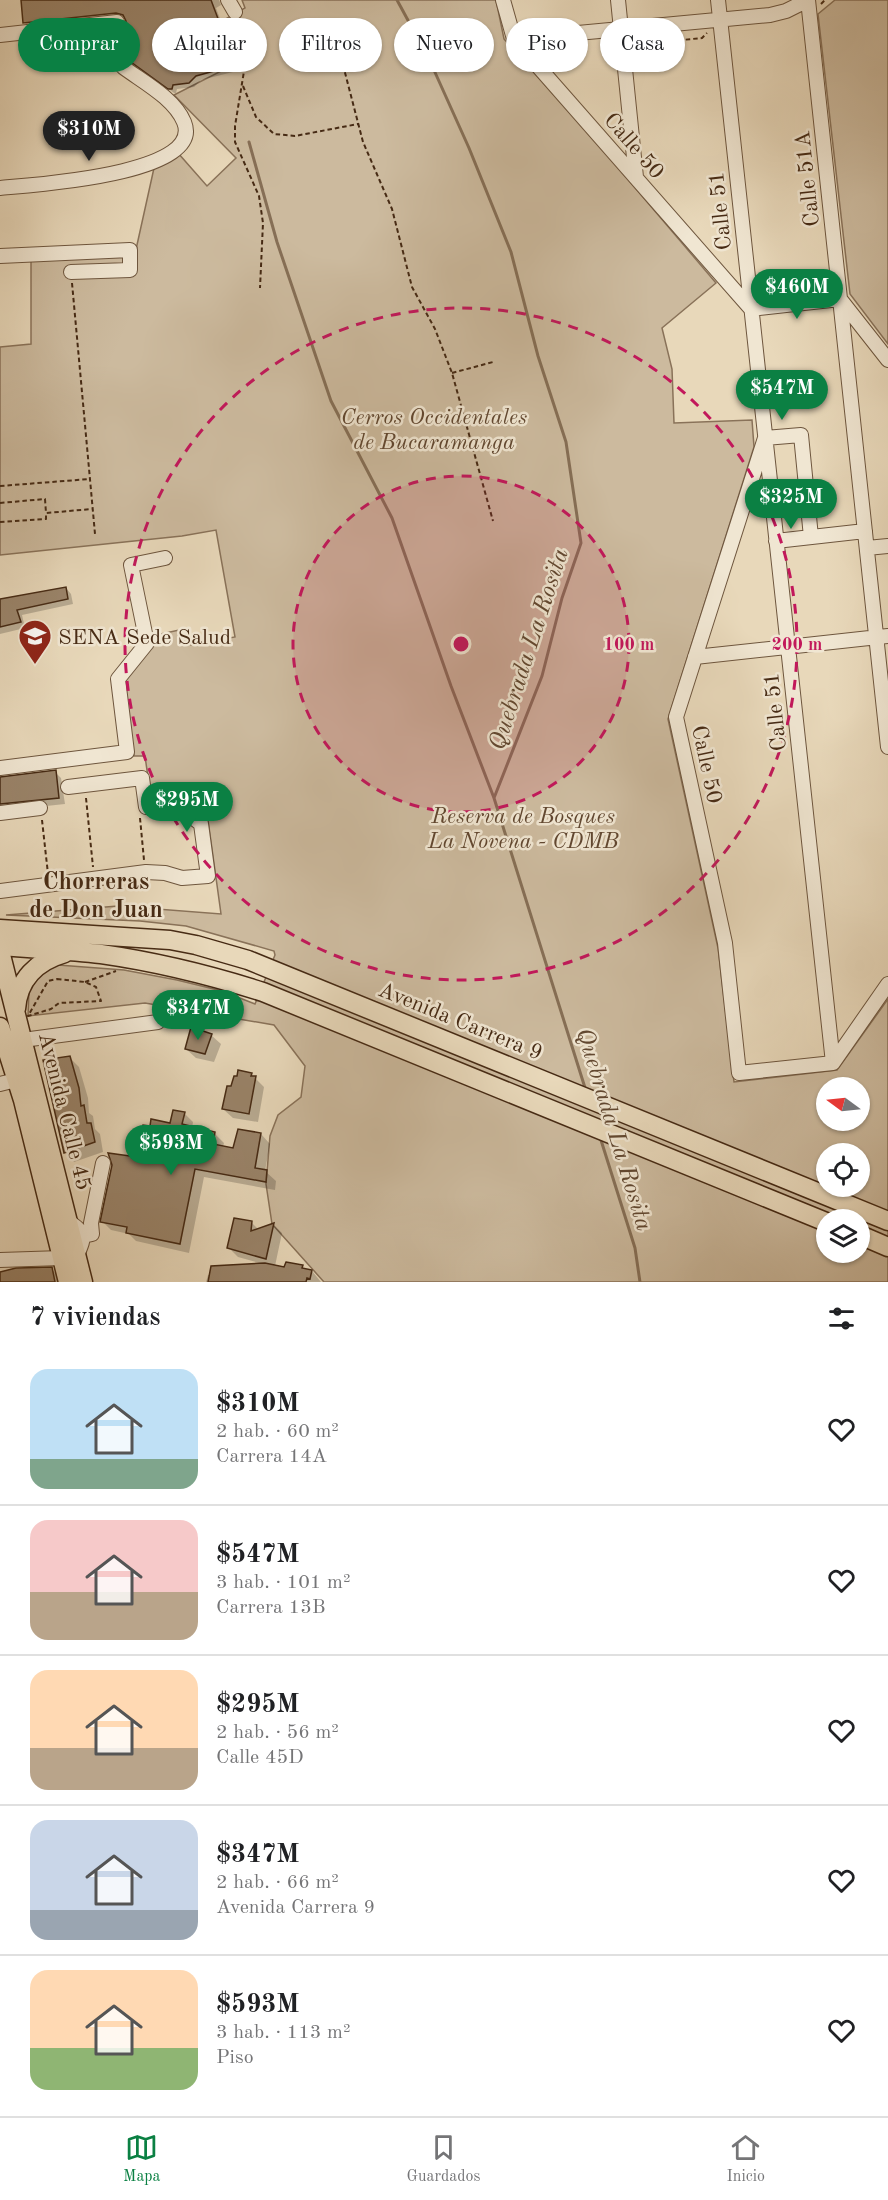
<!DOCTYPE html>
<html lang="es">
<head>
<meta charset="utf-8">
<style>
  body { margin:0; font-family:"Old Standard TT",serif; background:#f6f6f6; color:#202124; height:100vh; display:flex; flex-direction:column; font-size:22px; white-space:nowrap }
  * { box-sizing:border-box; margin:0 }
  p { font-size:20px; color:#757577 }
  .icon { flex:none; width:33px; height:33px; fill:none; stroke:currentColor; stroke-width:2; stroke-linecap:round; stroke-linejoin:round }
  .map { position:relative; height:1282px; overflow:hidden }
  .sheet { display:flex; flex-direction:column; background:#fff; flex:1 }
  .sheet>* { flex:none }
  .top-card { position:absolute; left:18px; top:18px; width:852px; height:54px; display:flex; gap:12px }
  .needle { width:39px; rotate:285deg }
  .buttons { position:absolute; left:816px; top:1077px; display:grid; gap:12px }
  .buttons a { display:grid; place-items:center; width:54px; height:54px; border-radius:50%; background:#fff; box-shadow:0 2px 4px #0004; font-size:30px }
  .price { position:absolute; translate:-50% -51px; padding:0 14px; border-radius:21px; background:#0b8043; color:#fff; font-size:20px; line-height:39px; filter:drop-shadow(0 2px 3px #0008) }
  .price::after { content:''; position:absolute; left:50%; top:36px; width:18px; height:14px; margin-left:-9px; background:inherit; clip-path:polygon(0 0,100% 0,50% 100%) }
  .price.current { background:#222; color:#fff }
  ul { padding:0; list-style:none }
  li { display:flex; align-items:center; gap:18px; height:150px; padding:0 30px }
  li+li { border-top:2px solid #e0e0e0 }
  li span { display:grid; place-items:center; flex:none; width:168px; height:120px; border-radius:18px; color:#555 }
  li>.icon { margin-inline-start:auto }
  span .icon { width:72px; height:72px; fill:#fffc; stroke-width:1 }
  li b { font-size:26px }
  h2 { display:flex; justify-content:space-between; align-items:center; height:72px; padding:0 30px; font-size:26px }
  .pill { padding:0 21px; border-radius:27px; background:#fff; box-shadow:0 2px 4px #0004; font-size:21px; line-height:54px }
  .pill.current { background:#0b8043; color:#fff }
  .dock { display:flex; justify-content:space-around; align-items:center; height:84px; border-top:2px solid #e0e0e0; background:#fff; font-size:16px; color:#757577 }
  .dock a { display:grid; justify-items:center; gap:3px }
  .dock .current { color:#0b8043 }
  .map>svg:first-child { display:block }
</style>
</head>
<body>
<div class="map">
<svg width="888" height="1282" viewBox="0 0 888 1282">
  <rect width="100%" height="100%" fill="#e8d8ba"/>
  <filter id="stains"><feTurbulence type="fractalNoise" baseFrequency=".00333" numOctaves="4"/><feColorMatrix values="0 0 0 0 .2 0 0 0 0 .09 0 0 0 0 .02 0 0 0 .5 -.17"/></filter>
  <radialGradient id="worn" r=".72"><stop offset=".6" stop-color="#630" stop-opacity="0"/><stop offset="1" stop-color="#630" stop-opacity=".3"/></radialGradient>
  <path fill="#ccba9e" stroke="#897259" stroke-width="1.5" fill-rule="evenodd" d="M242,0H496L504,39L603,150L716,283L662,328L672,369L674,423L752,420L754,447L668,719L718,948L734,1082L837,1070L888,999V1282H324L272,1224L266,1184L270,1136L278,1115L301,1097L305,1066L274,1025L145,1003L28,1016L29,990L37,975L58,965L124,970L177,980L222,991L255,1004L275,955L274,951L186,926L140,921L6,915L118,906L221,914L208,820L179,797L151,799L145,756H134L124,680L161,634L179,630L191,645L235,637L216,530L182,536L0,555V347L31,344V259L135,254L154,168L178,153L207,186L236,158L174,95L241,61L222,21L245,8ZM826,1088H860V1120H826ZM826,1154H860V1186H826ZM826,1220H860V1252H826Z
    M835,0H888V344L850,294L818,14Z"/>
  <path fill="#0003" d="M23,0H219L221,5L216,8L227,37L223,38L233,65V72L201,80L194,87L177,89L176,93H174L138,66L127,19L122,17L29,27L25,23Z
    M66,588L71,594L73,604L22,615L25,628L0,634V601Z
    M55,772L61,778L65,804L0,811V778Z
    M211,1035L221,1044L214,1062L196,1058L186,1049Z
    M70,1058L79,1067L88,1098L89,1113L93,1116L95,1129L100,1134L103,1152L74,1162L65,1152Z
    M251,1074L264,1087L258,1122L233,1118L223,1109L232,1088Z
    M184,1113L193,1122L192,1128L214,1133L224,1143L223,1147L235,1149L261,1134L270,1144L265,1171L276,1181L275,1190L204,1177L189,1253L136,1241L129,1234L111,1230L102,1221L138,1159Z
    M251,1222L259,1230L273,1224L282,1233L275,1266L285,1269L292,1264L312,1271L321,1282H206L208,1275L263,1264L238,1257L229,1248Z
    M51,1269L57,1274L59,1282H0V1273Z"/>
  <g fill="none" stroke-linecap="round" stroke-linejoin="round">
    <path stroke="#866f56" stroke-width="3" d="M397,0L429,59L469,148L511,252L538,356L566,442L581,543L562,598L542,676L494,798L586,1091
      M249,142L277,242L331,401L392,518L451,686L494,798
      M600,1137L635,1248L640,1282"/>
  </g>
  <path fill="#9a846a" stroke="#462a14" stroke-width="1.5" d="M21,0H211L223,32L219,34L229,59V67L196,76L189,83L173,85L172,89H168L131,62L126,21L123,15L116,13L23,23Z
    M66,587L68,599L17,610L21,622L0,627V599Z
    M56,770L59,798L0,804V777Z
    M191,1027L212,1034L205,1054L185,1049Z
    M70,1056L79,1088L81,1106L84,1105L87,1123H91L95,1142L64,1153L43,1060Z
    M238,1070L252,1073L251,1076H256L249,1114L222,1109L227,1086H231L234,1076H237Z
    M173,1110L185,1112L182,1124L215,1132L213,1144L233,1148L238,1129L261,1133L255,1168L267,1170L266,1182L195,1169L180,1244L126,1233L127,1227L100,1222L112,1165L108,1153L137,1157L143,1125L150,1126L151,1119L170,1123Z
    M234,1218L252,1221L251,1231L274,1223L266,1259L227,1248Z
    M286,1262L303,1265L302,1268L312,1270L310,1279L307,1278L306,1282H208L211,1266L265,1263L284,1267Z
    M52,1267L55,1282H0V1272L16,1268Z"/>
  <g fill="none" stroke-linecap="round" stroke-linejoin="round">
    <defs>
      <path id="minor" d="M228,0L235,12
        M503,0L514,39L751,309L840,299L888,360
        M618,0L636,177
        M718,0L833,1063
        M0,35L117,22L123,67C143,82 174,98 184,122C206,175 30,185 0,188
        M514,39L770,15L786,11L808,0L888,747
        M0,256L130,250V270L71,272
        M811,537L801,435L765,438L676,717L725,943L739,1073L833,1063L888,984
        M776,541L865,531
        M867,548L888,546
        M695,657L888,636
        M0,768L127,752L118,679L147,643L131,565L165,558
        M0,813L40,808
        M0,891L146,872L165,873L182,878L208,876L201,824L177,805L146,807L142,778L68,787
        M23,1040L158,1022
        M0,1084L24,1078
        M83,1236L92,1234L91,1223L103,1163
        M0,1260L62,1258L77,1255C86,1235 85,1233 68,1221"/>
      <path id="major" d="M0,929L170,940L196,945L248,960L888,1221
        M0,946C34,949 68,950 101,954C157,962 210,975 263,992L826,1222
        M0,951L83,1282
        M16,1009C18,979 37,961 65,953
        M0,1027L23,1100L68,1282
        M860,1235L888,1247"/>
    </defs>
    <use href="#minor" stroke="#6e563e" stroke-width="16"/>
    <use href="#major" stroke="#462a14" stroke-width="21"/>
    <path stroke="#462a14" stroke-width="2" stroke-dasharray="4.5 3" stroke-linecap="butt" d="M821,4L825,0
      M239,22L246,59L235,126V142L259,196L263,223L260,288
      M634,41L642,44L702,38L707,33
      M343,65L363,142L392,209L412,287L435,329L452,373L493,521
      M243,86L256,117L274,134L295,136L358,124
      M72,283L95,534
      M452,373L493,362
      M0,486L90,479
      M0,503L45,499L46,513L92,509
      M0,522L46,519V514
      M86,798L93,867
      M140,818L144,860
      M42,820L48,874
      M57,979L85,982L96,987L101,1001L59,1003L51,1009L28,1016L48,981Z
      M85,982L116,971"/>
    <use href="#minor" stroke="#f0e6d2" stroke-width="14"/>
    <use href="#major" stroke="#e8d8ba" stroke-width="18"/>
  </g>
  <circle cx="461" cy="644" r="168" fill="#c2185b" fill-opacity=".12"/>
  <g fill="none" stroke="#c2185b" stroke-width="3" stroke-dasharray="10 8">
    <circle cx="461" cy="644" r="168"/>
    <circle cx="461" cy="644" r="336"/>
  </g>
  <defs>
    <symbol id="university-pin" viewBox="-11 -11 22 30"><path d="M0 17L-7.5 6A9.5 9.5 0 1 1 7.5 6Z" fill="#8f2418" stroke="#f0e6d2"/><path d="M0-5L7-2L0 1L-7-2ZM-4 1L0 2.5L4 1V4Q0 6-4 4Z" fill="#fff"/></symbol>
  </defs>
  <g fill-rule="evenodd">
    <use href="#university-pin" x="16" y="617" width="38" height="52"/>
  </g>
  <g text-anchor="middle" stroke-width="5" stroke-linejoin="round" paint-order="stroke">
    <g font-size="22" fill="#462a14" stroke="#f0e6d2">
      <text transform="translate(635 145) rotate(49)" y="8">Calle 50</text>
      <text transform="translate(806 179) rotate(-96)" y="8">Calle 51A</text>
      <text transform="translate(719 211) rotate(-96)" y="8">Calle 51</text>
      <text transform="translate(774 712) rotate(-96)" y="8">Calle 51</text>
      <text transform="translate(708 764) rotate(78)" y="8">Calle 50</text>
      <text transform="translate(461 1020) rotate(22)" y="8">Avenida Carrera 9</text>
      <text transform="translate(66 1111) rotate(76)" y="8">Avenida Calle 45</text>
    </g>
    <g font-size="22" font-style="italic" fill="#614730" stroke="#f0e6d2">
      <text x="434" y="424">Cerros Occidentales<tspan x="434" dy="25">de Bucaramanga</tspan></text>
      <text x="523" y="823">Reserva de Bosques<tspan x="523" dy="25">La Novena - CDMB</tspan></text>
    </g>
    <g font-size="22" fill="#462a14" stroke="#f0e6d2" text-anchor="start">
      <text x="58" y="644">SENA Sede Salud</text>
    </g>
    <g font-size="24" font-style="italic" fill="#614730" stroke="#f0e6d2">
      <text transform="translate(528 649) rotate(-72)" y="8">Quebrada La Rosita</text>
      <text transform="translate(615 1129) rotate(73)" y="8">Quebrada La Rosita</text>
    </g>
    <g font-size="24" font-weight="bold" fill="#462a14" stroke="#f0e6d2">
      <text x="96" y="889">Chorreras<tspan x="96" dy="28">de Don Juan</tspan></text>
    </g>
  </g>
  <circle cx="461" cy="644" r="9" fill="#c2185b" stroke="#f0e6d2" stroke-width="3"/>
  <g font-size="18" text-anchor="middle" font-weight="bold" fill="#c2185b" stroke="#f0e6d2" stroke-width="5" stroke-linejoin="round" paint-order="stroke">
    <text x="629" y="650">100 m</text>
    <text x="797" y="650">200 m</text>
  </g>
  <rect width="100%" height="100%" filter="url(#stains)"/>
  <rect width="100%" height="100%" fill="url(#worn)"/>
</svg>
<div class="buttons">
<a><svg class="needle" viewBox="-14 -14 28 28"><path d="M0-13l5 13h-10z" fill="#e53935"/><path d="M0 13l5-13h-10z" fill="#757577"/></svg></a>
<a><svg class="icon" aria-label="locate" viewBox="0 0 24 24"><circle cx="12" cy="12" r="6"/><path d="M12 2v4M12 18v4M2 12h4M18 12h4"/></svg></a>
<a><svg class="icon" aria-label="layers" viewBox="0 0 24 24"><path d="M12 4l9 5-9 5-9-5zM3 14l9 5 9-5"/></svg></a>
</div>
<b class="price current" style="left:89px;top:162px">$310M</b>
<b class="price" style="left:797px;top:320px">$460M</b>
<b class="price" style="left:782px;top:421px">$547M</b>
<b class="price" style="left:791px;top:530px">$325M</b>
<b class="price" style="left:187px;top:833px">$295M</b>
<b class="price" style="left:198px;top:1041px">$347M</b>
<b class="price" style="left:171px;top:1176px">$593M</b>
<div class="top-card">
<a class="pill current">Comprar</a>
<a class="pill">Alquilar</a>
<a class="pill">Filtros</a>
<a class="pill">Nuevo</a>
<a class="pill">Piso</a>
<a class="pill">Casa</a>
</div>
</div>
<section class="sheet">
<h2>7 viviendas<svg class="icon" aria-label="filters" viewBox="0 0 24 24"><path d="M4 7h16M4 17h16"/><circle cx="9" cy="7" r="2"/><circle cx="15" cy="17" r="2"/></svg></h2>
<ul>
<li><span style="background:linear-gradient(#bfe0f5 75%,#7fa58c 0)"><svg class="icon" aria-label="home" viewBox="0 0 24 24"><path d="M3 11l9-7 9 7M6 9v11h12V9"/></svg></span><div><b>$310M</b><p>2 hab. · 60 m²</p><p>Carrera 14A</p></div><svg class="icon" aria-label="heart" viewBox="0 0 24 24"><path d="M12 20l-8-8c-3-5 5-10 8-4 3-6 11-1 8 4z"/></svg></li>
<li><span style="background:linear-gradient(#f6c9c9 60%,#b9a48a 0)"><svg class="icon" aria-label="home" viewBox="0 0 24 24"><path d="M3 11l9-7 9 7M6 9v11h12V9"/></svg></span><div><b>$547M</b><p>3 hab. · 101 m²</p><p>Carrera 13B</p></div><svg class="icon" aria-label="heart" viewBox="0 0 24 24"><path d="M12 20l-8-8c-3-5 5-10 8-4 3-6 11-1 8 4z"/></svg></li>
<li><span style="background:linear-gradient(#ffd9b3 65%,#b9a48a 0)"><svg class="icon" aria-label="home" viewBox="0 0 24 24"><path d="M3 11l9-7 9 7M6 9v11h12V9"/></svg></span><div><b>$295M</b><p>2 hab. · 56 m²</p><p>Calle 45D</p></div><svg class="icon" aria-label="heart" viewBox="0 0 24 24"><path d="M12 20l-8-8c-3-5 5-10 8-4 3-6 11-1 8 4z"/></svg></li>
<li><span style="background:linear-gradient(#c9d6e8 75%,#9aa5b1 0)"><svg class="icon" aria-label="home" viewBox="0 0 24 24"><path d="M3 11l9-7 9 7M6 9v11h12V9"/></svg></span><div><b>$347M</b><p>2 hab. · 66 m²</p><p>Avenida Carrera 9</p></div><svg class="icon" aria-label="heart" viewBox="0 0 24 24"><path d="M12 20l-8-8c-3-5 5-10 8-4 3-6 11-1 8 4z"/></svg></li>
<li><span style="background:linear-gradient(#ffd9b3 65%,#8fb573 0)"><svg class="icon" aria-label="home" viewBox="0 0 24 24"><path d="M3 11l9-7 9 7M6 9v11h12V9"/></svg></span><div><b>$593M</b><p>3 hab. · 113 m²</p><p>Piso</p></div><svg class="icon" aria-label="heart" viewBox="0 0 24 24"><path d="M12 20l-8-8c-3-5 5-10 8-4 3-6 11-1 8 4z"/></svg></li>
</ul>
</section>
<nav class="dock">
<a class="current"><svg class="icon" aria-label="map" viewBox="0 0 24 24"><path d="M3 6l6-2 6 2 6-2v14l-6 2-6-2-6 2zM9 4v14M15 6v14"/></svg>Mapa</a>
<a><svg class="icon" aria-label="saved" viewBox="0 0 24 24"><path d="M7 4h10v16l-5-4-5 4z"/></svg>Guardados</a>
<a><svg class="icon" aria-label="home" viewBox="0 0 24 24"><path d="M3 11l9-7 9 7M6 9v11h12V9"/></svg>Inicio</a>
</nav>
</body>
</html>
